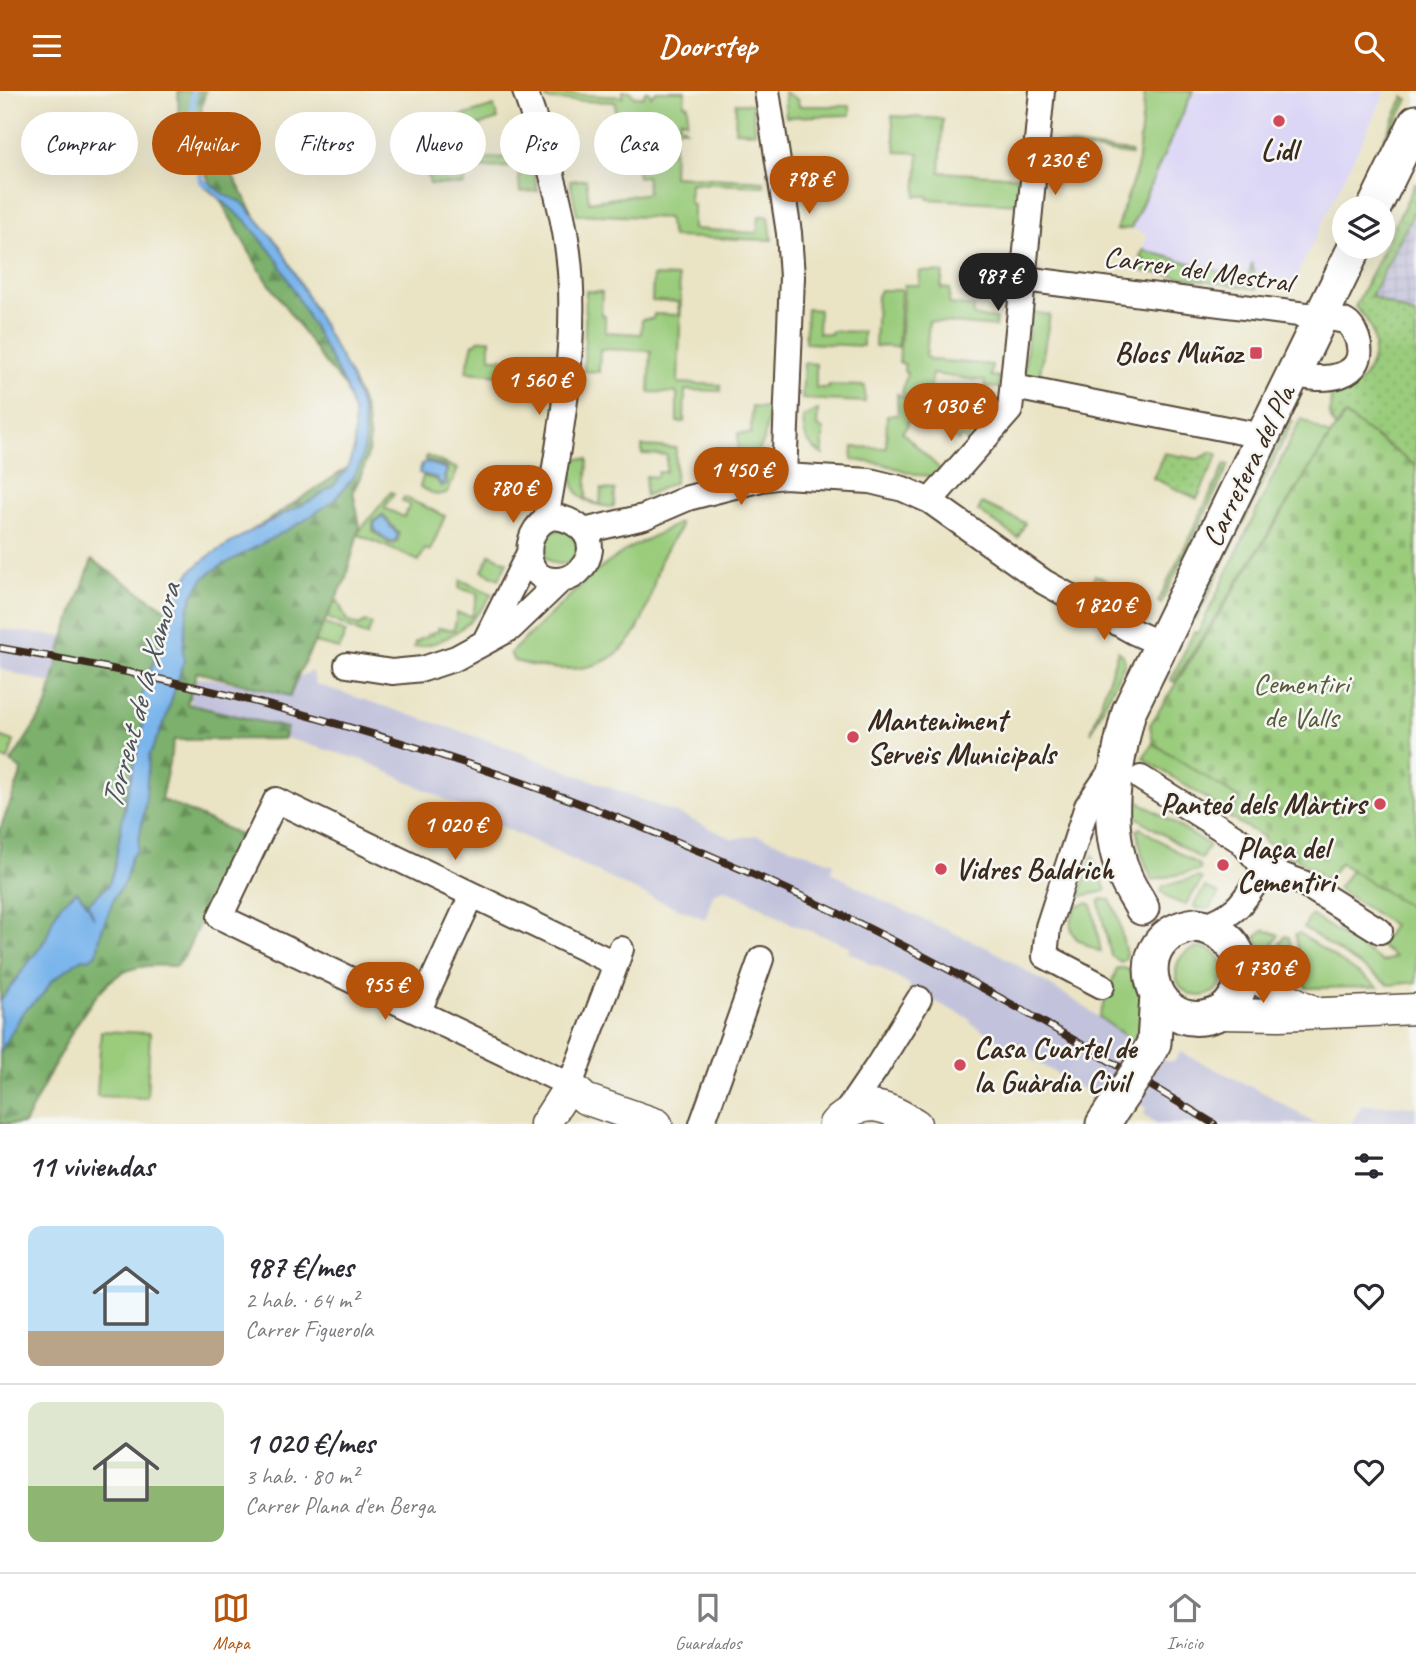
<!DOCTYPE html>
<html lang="es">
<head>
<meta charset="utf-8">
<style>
  body { margin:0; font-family:Caveat,sans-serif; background:#f2f2f3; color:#2b2b33; height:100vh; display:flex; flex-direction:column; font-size:26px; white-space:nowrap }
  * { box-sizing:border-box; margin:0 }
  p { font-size:23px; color:#7c7c81 }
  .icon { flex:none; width:38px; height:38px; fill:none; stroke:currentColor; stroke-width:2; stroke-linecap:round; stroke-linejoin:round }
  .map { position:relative; height:1033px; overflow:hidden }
  .panel { display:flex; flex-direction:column; background:#fff; flex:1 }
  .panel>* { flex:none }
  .hud { position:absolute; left:21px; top:21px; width:700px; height:63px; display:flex; gap:14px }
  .controls { position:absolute; left:1332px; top:105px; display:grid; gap:14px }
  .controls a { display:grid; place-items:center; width:63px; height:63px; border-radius:50%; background:#fff; box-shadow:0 7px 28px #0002; font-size:35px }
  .price { position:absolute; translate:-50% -60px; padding:0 16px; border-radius:24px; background:#b45309; color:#fff; font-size:23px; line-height:46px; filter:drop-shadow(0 2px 4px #0008) }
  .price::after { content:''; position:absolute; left:50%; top:42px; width:21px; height:16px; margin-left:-10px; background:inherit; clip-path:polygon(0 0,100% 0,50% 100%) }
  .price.selected { background:#222; color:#fff }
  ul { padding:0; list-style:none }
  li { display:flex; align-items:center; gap:21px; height:175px; padding:0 28px }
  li+li { border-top:2px solid #e1e1e2 }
  li span { display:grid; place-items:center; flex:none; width:196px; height:140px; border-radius:14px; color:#555 }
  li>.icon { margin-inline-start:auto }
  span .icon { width:84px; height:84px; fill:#fffc; stroke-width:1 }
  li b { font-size:30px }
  h2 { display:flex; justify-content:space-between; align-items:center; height:84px; padding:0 28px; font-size:30px }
  .tag { padding:0 24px; border-radius:32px; background:#fff; box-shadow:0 7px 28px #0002; font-size:24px; line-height:63px }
  .tag.selected { background:#b45309; color:#fff }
  header { display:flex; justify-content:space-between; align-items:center; height:91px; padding:0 28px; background:#b45309; color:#fff; font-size:32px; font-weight:600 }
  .menu { display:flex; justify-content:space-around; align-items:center; height:98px; border-top:2px solid #e1e1e2; background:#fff; font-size:19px; color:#7c7c81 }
  .menu a { display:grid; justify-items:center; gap:4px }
  .menu .selected { color:#b45309 }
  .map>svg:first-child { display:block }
</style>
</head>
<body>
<header><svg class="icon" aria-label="menu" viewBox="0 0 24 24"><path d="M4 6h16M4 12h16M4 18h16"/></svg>Doorstep<svg class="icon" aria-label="search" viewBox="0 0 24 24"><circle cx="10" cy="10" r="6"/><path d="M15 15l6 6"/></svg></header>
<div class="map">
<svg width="1416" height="1033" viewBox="0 0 1416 1033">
  <defs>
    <pattern id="industrial-grid" width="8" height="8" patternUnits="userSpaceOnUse" patternTransform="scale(1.75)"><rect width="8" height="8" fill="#c2c2dc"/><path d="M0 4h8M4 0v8" fill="none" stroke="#a8a7bc"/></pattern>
    <pattern id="forest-firs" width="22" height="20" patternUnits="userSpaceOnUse" patternTransform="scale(1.75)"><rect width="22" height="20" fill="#7bb06c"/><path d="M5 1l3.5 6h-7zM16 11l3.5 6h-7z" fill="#668f58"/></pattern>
    <pattern id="cemetery-stones" width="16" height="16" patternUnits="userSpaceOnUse" patternTransform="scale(1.75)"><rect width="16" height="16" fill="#9acc7c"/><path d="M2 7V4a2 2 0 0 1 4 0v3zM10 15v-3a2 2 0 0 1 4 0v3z" fill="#86af6b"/></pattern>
    <pattern id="park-dots" width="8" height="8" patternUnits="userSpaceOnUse" patternTransform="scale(1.75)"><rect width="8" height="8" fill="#9acc7c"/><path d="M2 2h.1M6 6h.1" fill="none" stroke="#86af6b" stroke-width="1.8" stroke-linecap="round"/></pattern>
  </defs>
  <rect width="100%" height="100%" fill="#f6f6f2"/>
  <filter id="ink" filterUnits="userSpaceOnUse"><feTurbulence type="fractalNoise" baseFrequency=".0143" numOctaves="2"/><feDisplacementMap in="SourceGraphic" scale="14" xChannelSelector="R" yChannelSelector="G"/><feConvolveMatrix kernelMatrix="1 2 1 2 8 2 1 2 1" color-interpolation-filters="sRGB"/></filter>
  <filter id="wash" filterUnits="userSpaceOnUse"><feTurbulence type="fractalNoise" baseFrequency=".00686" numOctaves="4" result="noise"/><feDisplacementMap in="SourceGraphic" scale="28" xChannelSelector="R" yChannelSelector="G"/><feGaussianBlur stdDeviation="1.57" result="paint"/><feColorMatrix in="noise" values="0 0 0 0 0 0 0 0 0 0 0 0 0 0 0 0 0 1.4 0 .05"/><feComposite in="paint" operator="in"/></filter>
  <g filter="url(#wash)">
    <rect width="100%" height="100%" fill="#eae4c5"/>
    <path fill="#dcd6f6" d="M1193,0H1386L1294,191L1257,198L1143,180L1144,168L1140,166L1147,144L1131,137Z"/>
    <path fill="url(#industrial-grid)" d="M1416,117V225L1371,206Z"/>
    <path fill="#c2c2dc" d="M0,538L55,545L109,541L195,587L215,588L267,600L312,580L316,593L493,651L686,726L733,748L757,744L834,772L831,781L885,811L994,860L1079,912L1134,952L1165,970L1174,971L1180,961L1268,1004L1316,1033H1157L1144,1023L1146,1017L1107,993L1099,1007L995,947L971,932L970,928L909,897L910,894L880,876L866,872L867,870L848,861L850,855L789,832L757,813L725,798L714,801L705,828L643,803L365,670L286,647L235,648L190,619L191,605L104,586L96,605L0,578Z
      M1362,1014L1416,1015V1033H1351Z"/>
    <path fill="#9acc7c" stroke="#6a7b4d" stroke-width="2" fill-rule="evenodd" d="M623,0H630L634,6L644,5L645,0H649L651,5L656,0H685L684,13L688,14L687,31L681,28L679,32L686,38L655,37L653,27L633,30V38L629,39L627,24L616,25L615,11L547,9L545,2L623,6Z
      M1145,0H1193L1131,137L1116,139L1137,77Z
      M784,1L798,9L799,15H850V24L786,26Z
      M1404,6L1408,8L1373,77L1371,76Z
      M736,12L752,13L755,41L735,40Z
      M494,15L498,28L450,44L446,30Z
      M892,25L943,28L940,81L1022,86L1019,113L928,108V105H916L919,62L896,61Z
      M657,48H674L673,85L764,90V95L690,92L689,112L693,113V138L757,142L759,125H769L772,149L672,146L668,127L577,123L570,90L586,88L589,111L648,102L646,85L638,86L635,64L658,60Z
      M1055,52L1131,61V64L1055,54Z
      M530,65L538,100L520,101L518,76L464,77V94L430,93L425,71Z
      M1143,159L1248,188L1252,172L1257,198L1143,180L1144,168L1140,166Z
      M920,180L943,182L941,197L950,198L949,213L974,216L973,225L996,228L995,236L929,230L926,266L932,269L992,274L991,285L1000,286L999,297L984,296L985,290L932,283L929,313L980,322L981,316L994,318L966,350L962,346L958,350L931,325L926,329L917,321L907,332L908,334L902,341L941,379L932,385L918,384L883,373L852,369L853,356L886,357L887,324H898L897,303L949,329L902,302L907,282L904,280L905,273L899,272L904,194H919Z
      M653,185L678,186L681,210L678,292L721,294V300L685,299L684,331H677V302L649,301L651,260L600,258L599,281L584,280L586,200L602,201L601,224H605V241L641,243L642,228H653L654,223L679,224L678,211L652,210Z
      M880,199H901L898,256L875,255L877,205Z
      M807,218L819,219L818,242L831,243L832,240L863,241V255L805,252Z
      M1031,221L1050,224L1039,287L1024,284Z
      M490,248V267H503L501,284L466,281L473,252H476L478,249Z
      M804,272L816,273V297H829V294L865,295V311L802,308Z
      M752,316L768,317C767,341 765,367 738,374V342L751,343Z
      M818,319L817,336L823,338V364C805,352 804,346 803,326Z
      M1301,327L1330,345L1174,591L1171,589L1194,541L1198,542Z
      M1289,329L1293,330L1196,529L1193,528Z
      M642,355L676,357L675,391L645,405L646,385L657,386L658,381H666L667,364L642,363Z
      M427,365L458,378L447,402L436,404L420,396L423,385L437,389L441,396L448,392L445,386L448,381L447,376L425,369Z
      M573,367L588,368L586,408L600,414L601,398L615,399L614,416C580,414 568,401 573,367Z
      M1225,373L1229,374L1161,513L1158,511Z
      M391,401L394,403L384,417L404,426L410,414L402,410L404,406L445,425L430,460L425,458L419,470L357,443ZM383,423L399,443L398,449L394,453L388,452L373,440V431Z
      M982,412L1025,432L1018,447L978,420Z
      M679,432L680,437C674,447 665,459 661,469C654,487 651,510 642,529C617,585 565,584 514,570L510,562L594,482L626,459Z
      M543 456a17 17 0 1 1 34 0a17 17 0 1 1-34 0Z
      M490,463L507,471L499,488L482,480Z
      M1095,484L1128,499L1124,509L1091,493Z
      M461,489L492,503C475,531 447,554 414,556L415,551H418L419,548L427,546L428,543L432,544V541H438V537L454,539L457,522L472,525L478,503L459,497Z
      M338,510L347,530L359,535L365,531L372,533L367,545L326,526L332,514Z
      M323,532L346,541L339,558L312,551Z
      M1118,560L1123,564L1125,571L1091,642Z
      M0,645L14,650L8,669L0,666Z
      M1153,652L1237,706L1227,721L1143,667Z
      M1137,709L1209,754L1201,768L1138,727L1135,723V712Z
      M1140,737L1200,775V779L1152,789L1142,764L1137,739Z
      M1093,764L1106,800L1081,805L1080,801Z
      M1351,779L1416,820V891L1389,894L1304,837L1311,824L1383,871L1395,866L1380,855L1393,834L1338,798Z
      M1199,786L1202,789L1185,814L1170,808L1161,800L1163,795Z
      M1205,796L1219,803L1209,818L1195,817L1194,814Z
      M1102,808L1110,809L1118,825L1126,864V868L1121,871L1111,865L1099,812Z
      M1088,812L1092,814L1101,861C1076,849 1063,845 1076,815Z
      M1264,839L1279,844L1264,865L1256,846Z
      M1299,842L1374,893L1378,896L1306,897L1295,844Z
      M1285,845L1289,846L1299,895L1279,885L1268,871Z
      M1176 881a24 24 0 1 1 48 0a24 24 0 1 1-48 0Z
      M1117,877H1124L1133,881C1144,903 1145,929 1134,951L1099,926Z
      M101,940L150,942L147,1007L97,1005Z"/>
    <path fill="url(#forest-firs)" stroke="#5b6d45" stroke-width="2" d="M178,0H206L201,17L209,41C240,97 270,154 302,210C327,252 365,293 369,344C371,361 362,385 353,400L360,435L345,490L300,580L290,605L197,581L187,613L287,637L283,648L174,649L161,708L241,744L184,866L176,875C156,874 137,873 119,884C84,903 44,996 24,1033H0V738L20,686L21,678L11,671L47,615L63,549L92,469L179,527L211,467L350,375L358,348L352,303L324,271L259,178L179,36Z"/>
    <path fill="url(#cemetery-stones)" stroke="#6a7b4d" stroke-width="2" d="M1344,323L1416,375V820L1340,772L1328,789L1294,765L1292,767L1263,749L1264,746L1228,726L1240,708L1153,652L1150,634Z"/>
    <path fill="url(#park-dots)" stroke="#6a7b4d" stroke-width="2" d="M1416,91V117L1371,205L1416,225V375L1345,324L1336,337C1328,327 1330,318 1331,306C1374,298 1390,245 1355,216Z
      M1213,361L1218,364L1197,408L1153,387L1164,362L1198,368Z"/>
    <path fill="#7ab5ec" stroke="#5a7085" stroke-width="2" d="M203,88L225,104L243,112L280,155L351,286L363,322L365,352L361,371L353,387L333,410L302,431L217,477L204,487L193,503L187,522L183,558L184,569L166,627L149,665L145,716L137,760L131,766L125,790L115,805L101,841L97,862L89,868L82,867L52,890L42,904L23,921L0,962V910L46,848L52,830L60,814L77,800L89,816L94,827L88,812L108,795L114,779L126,707L143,635L142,604L180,496L192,479L209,465L256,437L314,408L334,394L347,378L354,358V323L345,295L277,168L247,131L202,93Z
      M426,371L447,378L444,386L445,393L439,392L437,387L419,382L422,373Z
      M382,425L398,444L395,450L390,451L375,439L374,432Z"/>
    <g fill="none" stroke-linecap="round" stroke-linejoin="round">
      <path stroke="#7ab5ec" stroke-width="6" d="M193,0V34L201,90L209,95"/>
    </g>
  </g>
  <g filter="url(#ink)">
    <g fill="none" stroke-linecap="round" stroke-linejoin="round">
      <defs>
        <path id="minor" d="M525,0C543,53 561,105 568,161C579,244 561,345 546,428
          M767,0L789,142L792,186L784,385
          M1024,188L1322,226C1329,227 1337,228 1344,230C1351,233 1354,240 1357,247C1371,288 1321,293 1293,282
          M1014,296L1262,345
          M930,410L1010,319L1042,0
          M554,426C581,428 603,453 581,478C575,485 566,489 557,489C519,491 522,432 554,426Z
          M584,440L644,426L688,407L762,388L784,385L870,390L903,398L930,410L1044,491L1134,541L1161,553
          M484,552L528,464
          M347,574L392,581L423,578L456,567L511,537L561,489
          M1141,687L1241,750L1265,778L1303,792L1380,840
          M1204,835C1243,820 1242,810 1265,778
          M616,873L276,709L220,826L570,994L616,873L621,858
          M1102,895L1045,865L1048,836L1087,715L1113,677
          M418,921L472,804
          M845,1023L877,976L919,908
          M702,1033L761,868"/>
        <path id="tertiary" d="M1243,875C1265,894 1288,910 1316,921
          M1219,923L1280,924L1416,918
          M545,1033L570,994L585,1008L657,1033
          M834,1033C864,1005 885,1014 916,1033"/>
        <path id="secondary" d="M1374,117L1416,31
          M1142,817C1137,807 1130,798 1126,788C1102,733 1115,675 1129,620L1355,156
          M1196,834C1233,838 1255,877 1234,908C1227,919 1220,923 1208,926C1148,940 1123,843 1196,834Z
          M1137,982L1154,952L1157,904
          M1103,1033L1123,1003"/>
      </defs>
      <use href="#minor" stroke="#554637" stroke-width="28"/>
      <use href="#tertiary" stroke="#554637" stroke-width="33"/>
      <use href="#secondary" stroke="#554637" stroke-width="37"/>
      <use href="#minor" stroke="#fff" stroke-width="24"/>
      <use href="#tertiary" stroke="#fff" stroke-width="30"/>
      <use href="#secondary" stroke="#fff" stroke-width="33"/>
      <defs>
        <path id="rail" d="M0,557C280,604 553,689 810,809C950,874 1083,953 1214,1033"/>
      </defs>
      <use href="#rail" stroke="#3b2a1e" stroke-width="8"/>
      <use href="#rail" stroke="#f6f6f2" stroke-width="5" stroke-dasharray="16" stroke-linecap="butt"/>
      <defs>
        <path id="secondary-bridge" d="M1123,1003L1137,982"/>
      </defs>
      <use href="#secondary-bridge" stroke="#554637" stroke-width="37" stroke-linecap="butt"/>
      <use href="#secondary-bridge" stroke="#fff" stroke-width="33"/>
    </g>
  </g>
  <g fill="#d1495b" stroke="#f6f6f2" stroke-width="2.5">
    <circle cx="1279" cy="30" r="7"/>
    <rect x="1249" y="255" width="14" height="14" rx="3.5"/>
    <circle cx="853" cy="646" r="7"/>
    <circle cx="1380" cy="713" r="7"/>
    <circle cx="1223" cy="774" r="7"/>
    <circle cx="941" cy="778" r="7"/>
    <circle cx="960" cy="974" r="7"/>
  </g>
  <g text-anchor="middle" stroke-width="5" stroke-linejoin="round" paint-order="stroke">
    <g font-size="30" font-weight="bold" fill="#3b2a1e" stroke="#f6f6f2" text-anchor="start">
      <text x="1279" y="69" text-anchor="middle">Lidl</text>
      <text x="1242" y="272" text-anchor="end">Blocs Muñoz</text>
      <text x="867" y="639">Manteniment<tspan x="867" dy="34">Serveis Municipals</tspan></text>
      <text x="1366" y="723" text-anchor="end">Panteó dels Màrtirs</text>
      <text x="1237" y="767">Plaça del<tspan x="1237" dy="34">Cementiri</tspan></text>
      <text x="955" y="788">Vidres Baldrich</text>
      <text x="974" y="967">Casa Cuartel de<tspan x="974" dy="34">la Guàrdia Civil</tspan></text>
    </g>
    <g font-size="30" fill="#3b2a1e" stroke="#f6f6f2">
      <text transform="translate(1198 178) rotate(8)" y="10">Carrer del Mestral</text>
      <text transform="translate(1248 375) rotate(-64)" y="10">Carretera del Pla</text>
    </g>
    <g font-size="30" fill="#585b3a" stroke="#f6f6f2">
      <text x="1301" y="602">Cementiri<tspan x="1301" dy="34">de Valls</tspan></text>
    </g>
    <g font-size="32" font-style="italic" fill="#4e545c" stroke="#f6f6f2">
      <text transform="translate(140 605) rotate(-75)" y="11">Torrent de la Xamora</text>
    </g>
  </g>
</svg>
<div class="controls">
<a><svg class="icon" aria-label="layers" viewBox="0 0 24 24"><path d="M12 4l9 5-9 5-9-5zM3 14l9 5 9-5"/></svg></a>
</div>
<b class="price" style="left:1055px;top:106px">1 230 €</b>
<b class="price" style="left:809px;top:125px">798 €</b>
<b class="price selected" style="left:998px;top:222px">987 €</b>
<b class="price" style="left:539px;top:326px">1 560 €</b>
<b class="price" style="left:951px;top:352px">1 030 €</b>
<b class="price" style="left:741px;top:416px">1 450 €</b>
<b class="price" style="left:513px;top:434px">780 €</b>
<b class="price" style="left:1104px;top:551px">1 820 €</b>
<b class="price" style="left:455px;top:771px">1 020 €</b>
<b class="price" style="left:1263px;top:914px">1 730 €</b>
<b class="price" style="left:385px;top:931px">955 €</b>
<div class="hud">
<a class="tag">Comprar</a>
<a class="tag selected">Alquilar</a>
<a class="tag">Filtros</a>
<a class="tag">Nuevo</a>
<a class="tag">Piso</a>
<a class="tag">Casa</a>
</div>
</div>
<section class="panel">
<h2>11 viviendas<svg class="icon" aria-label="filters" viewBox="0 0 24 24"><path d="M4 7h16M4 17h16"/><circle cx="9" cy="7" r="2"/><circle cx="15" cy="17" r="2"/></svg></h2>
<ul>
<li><span style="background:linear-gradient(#bfe0f5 75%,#b9a48a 0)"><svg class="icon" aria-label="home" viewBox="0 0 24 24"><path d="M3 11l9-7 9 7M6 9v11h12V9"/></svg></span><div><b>987 €/mes</b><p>2 hab. · 64 m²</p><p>Carrer Figuerola</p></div><svg class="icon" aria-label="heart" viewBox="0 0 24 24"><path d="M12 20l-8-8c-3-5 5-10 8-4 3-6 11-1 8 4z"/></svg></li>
<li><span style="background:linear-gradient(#dfe7d0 60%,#8fb573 0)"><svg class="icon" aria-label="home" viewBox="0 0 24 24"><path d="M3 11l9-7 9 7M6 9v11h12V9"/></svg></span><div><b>1 020 €/mes</b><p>3 hab. · 80 m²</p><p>Carrer Plana d'en Berga</p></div><svg class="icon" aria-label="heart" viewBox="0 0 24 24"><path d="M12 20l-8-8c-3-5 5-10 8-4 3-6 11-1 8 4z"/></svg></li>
</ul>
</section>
<nav class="menu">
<a class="selected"><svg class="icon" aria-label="map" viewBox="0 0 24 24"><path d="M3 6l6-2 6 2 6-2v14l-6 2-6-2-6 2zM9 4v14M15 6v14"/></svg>Mapa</a>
<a><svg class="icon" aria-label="saved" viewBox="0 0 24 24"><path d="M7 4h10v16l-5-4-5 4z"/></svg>Guardados</a>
<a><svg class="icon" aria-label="home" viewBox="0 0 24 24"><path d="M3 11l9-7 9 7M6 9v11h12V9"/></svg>Inicio</a>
</nav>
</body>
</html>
